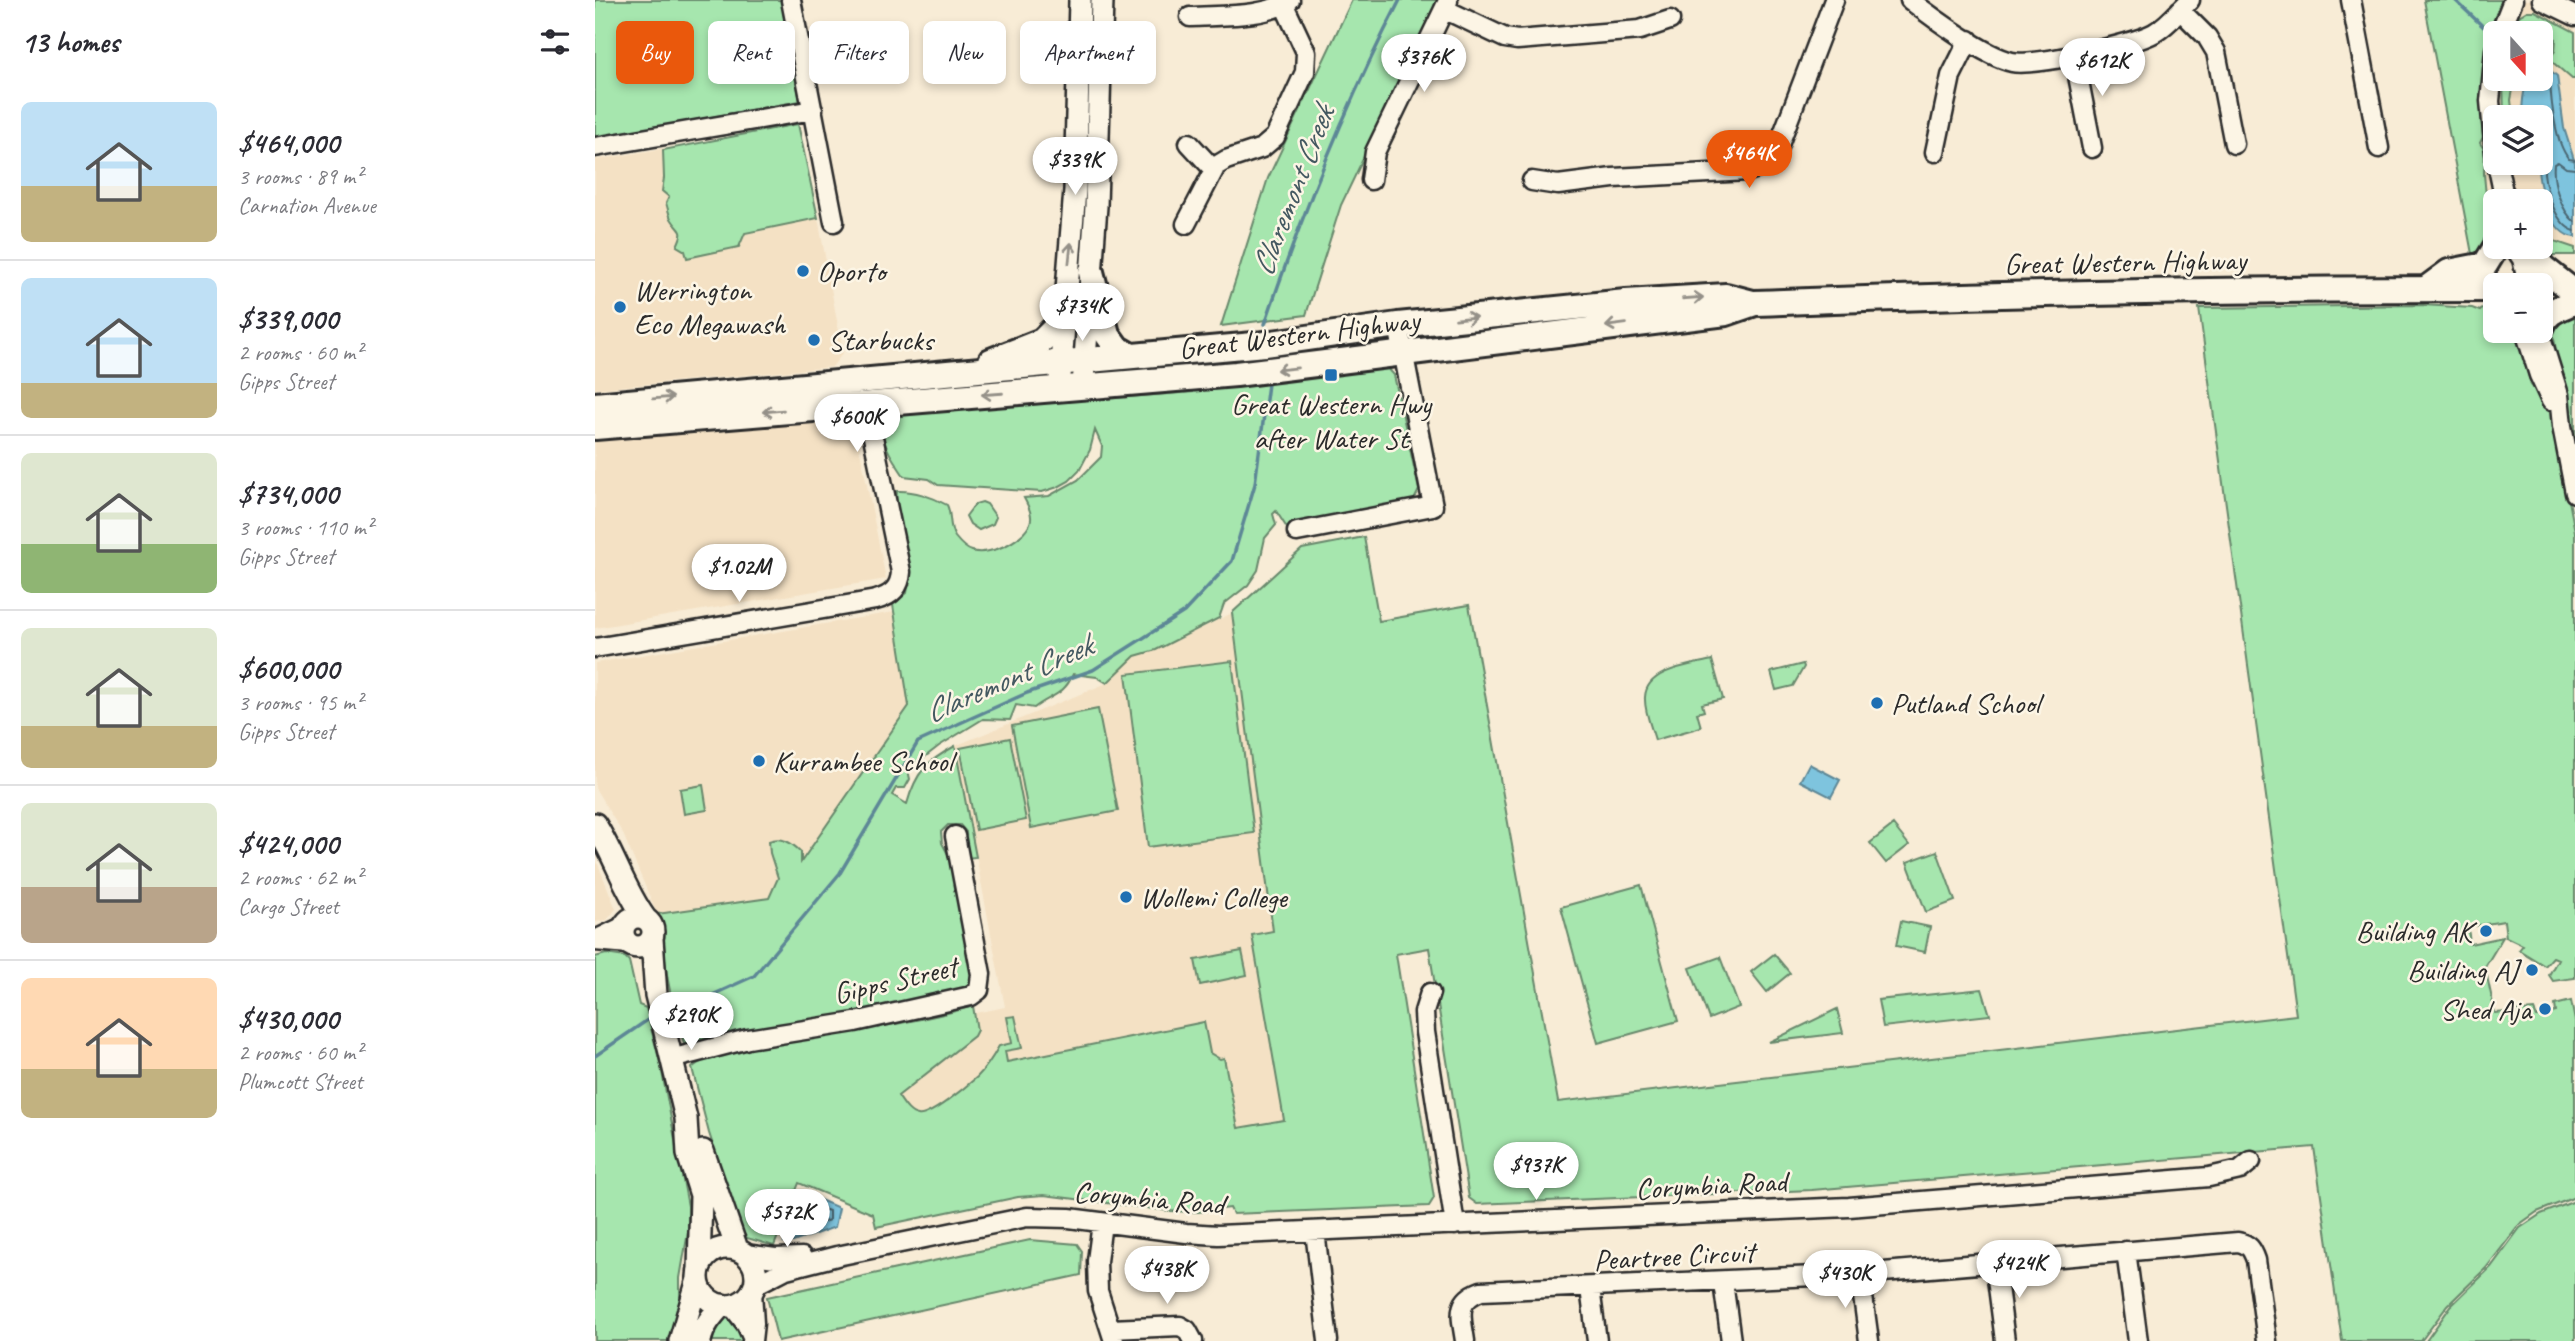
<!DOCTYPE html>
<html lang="en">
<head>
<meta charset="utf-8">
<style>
  body { margin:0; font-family:Caveat,sans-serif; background:#f7f7f7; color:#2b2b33; height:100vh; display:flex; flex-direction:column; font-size:26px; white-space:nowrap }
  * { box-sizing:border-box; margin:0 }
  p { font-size:23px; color:#7c7c81 }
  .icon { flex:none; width:38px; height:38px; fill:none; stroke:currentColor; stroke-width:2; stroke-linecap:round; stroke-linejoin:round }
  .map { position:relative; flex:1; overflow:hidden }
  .drawer { display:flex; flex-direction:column; background:#fff; width:595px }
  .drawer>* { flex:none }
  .top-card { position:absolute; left:21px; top:21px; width:665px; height:63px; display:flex; gap:14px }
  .needle { width:46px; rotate:159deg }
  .tools { position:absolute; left:1888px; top:21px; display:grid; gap:14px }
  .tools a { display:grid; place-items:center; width:70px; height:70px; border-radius:10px; background:#fff; box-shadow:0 4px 10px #0003; font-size:35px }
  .price { position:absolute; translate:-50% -60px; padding:0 16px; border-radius:24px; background:#fff; color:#222; font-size:23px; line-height:46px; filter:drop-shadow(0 2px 4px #0008) }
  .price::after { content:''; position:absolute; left:50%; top:42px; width:21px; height:16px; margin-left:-10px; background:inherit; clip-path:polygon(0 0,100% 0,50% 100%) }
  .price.active { background:#ea580c; color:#fff }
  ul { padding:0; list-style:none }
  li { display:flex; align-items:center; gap:21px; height:175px; padding:0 21px }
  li+li { border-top:2px solid #e1e1e2 }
  li span { display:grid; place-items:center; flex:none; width:196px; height:140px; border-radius:10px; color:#555 }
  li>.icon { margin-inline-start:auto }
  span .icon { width:84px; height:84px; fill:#fffc; stroke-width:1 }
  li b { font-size:30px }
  h2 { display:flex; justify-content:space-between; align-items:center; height:84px; padding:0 21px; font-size:30px }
  .pill { padding:0 24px; border-radius:10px; background:#fff; box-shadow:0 4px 10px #0003; font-size:24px; line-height:63px }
  .pill.active { background:#ea580c; color:#fff }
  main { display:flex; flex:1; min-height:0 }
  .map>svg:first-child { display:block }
</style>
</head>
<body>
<main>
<section class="drawer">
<h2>13 homes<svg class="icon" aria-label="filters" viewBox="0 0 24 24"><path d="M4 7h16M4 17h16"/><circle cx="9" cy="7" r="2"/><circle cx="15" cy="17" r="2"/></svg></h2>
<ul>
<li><span style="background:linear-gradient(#bfe0f5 60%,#c2b280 0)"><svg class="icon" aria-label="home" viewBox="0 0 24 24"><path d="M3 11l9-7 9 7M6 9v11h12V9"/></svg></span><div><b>$464,000</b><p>3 rooms · 89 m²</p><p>Carnation Avenue</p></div></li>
<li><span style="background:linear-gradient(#bfe0f5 75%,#c2b280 0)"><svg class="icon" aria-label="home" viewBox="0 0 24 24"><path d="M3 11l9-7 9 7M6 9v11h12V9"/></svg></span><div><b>$339,000</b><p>2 rooms · 60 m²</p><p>Gipps Street</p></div></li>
<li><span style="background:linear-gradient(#dfe7d0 65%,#8fb573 0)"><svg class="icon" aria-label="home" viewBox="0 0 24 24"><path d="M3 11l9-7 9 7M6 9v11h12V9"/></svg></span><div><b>$734,000</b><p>3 rooms · 110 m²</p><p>Gipps Street</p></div></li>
<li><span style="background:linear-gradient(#dfe7d0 70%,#c2b280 0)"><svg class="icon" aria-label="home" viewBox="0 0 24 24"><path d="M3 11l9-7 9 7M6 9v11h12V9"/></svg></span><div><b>$600,000</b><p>3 rooms · 95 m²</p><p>Gipps Street</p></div></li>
<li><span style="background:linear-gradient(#dfe7d0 60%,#b9a48a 0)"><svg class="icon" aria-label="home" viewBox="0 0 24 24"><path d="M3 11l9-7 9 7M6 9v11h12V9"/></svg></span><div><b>$424,000</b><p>2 rooms · 62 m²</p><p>Cargo Street</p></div></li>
<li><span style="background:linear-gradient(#ffd9b3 65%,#c2b280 0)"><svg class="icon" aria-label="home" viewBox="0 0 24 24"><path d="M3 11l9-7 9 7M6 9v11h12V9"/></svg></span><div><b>$430,000</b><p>2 rooms · 60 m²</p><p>Plumcott Street</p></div></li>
</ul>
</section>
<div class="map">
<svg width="1980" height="1341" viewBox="0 0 1980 1341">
  <rect width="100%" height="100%" fill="#f8ecd6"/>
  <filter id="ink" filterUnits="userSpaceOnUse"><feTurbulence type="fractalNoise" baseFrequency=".0143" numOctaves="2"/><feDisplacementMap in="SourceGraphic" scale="14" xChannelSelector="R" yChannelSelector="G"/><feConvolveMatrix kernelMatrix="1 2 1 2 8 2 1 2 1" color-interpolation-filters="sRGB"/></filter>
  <g filter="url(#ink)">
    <path fill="#f4e1c4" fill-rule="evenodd" d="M1829,0H1980V255L1877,254ZM1900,33H1946V79H1900ZM1900,117H1946V163H1900ZM1900,201H1946V247H1900Z
      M71,148L92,258L150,234L223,218L248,353L237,367L0,389V160Z
      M246,418L261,431L291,579L0,628V441Z
      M299,612L314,706L182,896L62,914L28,834L0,788V663Z
      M637,613L678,932L657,936L702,1194L603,1212L574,1211L449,1195L423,1197L281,1227L278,1214L204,1183L263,1038L410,1007L360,746L512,683L540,656L561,650Z
      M0,857L21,909L12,920L0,922Z"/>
    <path fill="#a6e6ae" stroke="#68886c" stroke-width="2" d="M0,0H186L205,101L0,138Z
      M757,0H844L746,205L711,315L626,326L673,178Z
      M1829,0H1910C1892,44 1883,89 1888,137L1885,143L1890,151L1889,174L1894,229L1893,245L1877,254Z
      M1932,11H1940L1980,32V79H1977L1954,59L1960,51L1961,39L1954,40L1949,55H1946V33H1919L1924,16Z
      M1908,79H1920L1916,100L1918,117H1909Z
      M203,124L223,218L150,233L144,247L92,258L90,251L82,246C90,228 86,234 77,220C74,216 73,208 71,203L74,197L67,191L69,178L68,150Z
      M1946,226L1956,240L1980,248V255H1952L1946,245Z
      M1900,302V331H1922L1936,385L1953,405L1958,416L1980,532V978L1958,981L1954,975L1963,959L1958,957L1950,966L1924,950L1928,945L1911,937L1909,921L1873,927L1875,944L1908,937L1890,967L1900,1013L1939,1010L1942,1017L1961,1012L1960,1005L1976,1001L1980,1021V1197L1942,1212L1925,1224L1891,1268L1853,1305L1826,1341H1747L1719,1147L1217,1190L882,1204L874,1198L834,948L801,954L839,1198L834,1206L638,1214L635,1208L603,1212L575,1211L449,1195L423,1197L281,1227L278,1214L204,1183L179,1246L152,1238L145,1228L114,1133L97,1068C116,1050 192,1041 220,1037C270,1029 329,1021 378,1006L382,1030L379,1036L303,1096C308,1103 314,1114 323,1115C334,1118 373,1085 382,1077C391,1068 398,1057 404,1046L417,1043L412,1017L420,1016L427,1048L410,1051L412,1062L609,1022L615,1053L625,1059L629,1058L643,1128L689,1120L657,935L678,931L637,613L707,549L769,537L784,621L874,605L963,1102L1701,1015L1604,308L1828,305L1877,308L1885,311L1892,305Z
      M1980,314V458L1959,339L1955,331L1957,320Z
      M791,366L799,375L824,490L819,500L694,531L681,511L678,514L681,525L670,538L663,570L653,585L629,604L624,618L561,650L540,656L512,683L502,677L478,674C469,696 455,695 439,708L421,705L415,720L388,719L344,746L322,763L317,760L312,766L315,779L310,788H301L297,795L312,804C321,772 331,762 360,746L381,857L372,858L371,832L365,825H353L346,832L347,843L355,858L377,971C379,989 368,990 353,994L234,1018L150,1031L99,1044L89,1043C80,1017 74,990 70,962C67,944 71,930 62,914L174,898L183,878L175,853L174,841C187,836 197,843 206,852V862L314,706L298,605L312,593C320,559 298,526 302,491C318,490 338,497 352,505C357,515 353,526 360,537C364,542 370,549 377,551C394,557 434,539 436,519C437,512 432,504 429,498L454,496L483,480L506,457L507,446L500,430L495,450L484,471L474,481L463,487L447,492L343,485L334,479L309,476C297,457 278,435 293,413L495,396V400L598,392L599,387Z
      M387,502L392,504L401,517L398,524L384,530L375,524L371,516L380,504Z
      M1117,660L1128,699L1107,704L1109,711L1102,713L1106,727L1060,740C1056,726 1049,711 1050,697C1051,669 1097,665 1117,660Z
      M637,661L659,833L553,847L531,674Z
      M1208,664L1209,667L1198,686L1181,690L1176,672Z
      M503,709L523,811L436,828L417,726Z
      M415,738L431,820L381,830L365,748Z
      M108,785L112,810L89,814L85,789Z
      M1298,825L1314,845L1291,863L1275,843Z
      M1342,851L1360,901L1331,912L1312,862Z
      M1046,885L1083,1021L1003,1043L966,907Z
      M1306,921L1335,927L1330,952L1301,946Z
      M647,951L652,975L605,985L600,960Z
      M11,954L30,957L34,961L44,1005L51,1008L66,1067L93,1206V1232L85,1278V1306L75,1341H0V957Z
      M1179,954L1195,973L1172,992L1156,972Z
      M1125,957L1144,1007L1114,1019L1095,968Z
      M1387,989L1395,1015L1288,1027L1283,1000Z
      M1242,1009L1248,1033L1174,1042Z
      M1980,1201V1341H1831L1856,1306L1896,1267L1925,1228L1946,1214Z
      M435,1240L482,1244L487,1251L486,1275L183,1341L172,1297Z
      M131,1317H136L147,1333L149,1341H112Z"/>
    <path fill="#7ec4de" stroke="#5d8796" stroke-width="2" d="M1946,67L1956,71L1962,76L1969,128L1980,163V237C1955,236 1942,184 1943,163H1946V117H1928C1926,104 1929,92 1932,79H1946Z
      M1214,764L1245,780L1236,797L1205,781Z
      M209,1193L244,1208L240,1227L198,1242H189Z"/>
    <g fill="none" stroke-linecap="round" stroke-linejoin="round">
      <path stroke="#4c6873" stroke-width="2" d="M1946,75L1955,80C1956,101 1960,143 1974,159L1980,160
        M1946,157C1951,164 1949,166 1949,173C1951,191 1961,226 1980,231
        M1980,169L1971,168L1963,162L1959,164C1957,182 1966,211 1980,222
        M213,1204L234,1211V1220L205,1231L203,1226Z"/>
      <path stroke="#5d8796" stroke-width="3.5" d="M1860,0L1895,33
        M1950,69L1951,54L1958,41
        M670,324C707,214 751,104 805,0
        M80,1012L159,976L245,873L323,742L432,693L498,670L589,612L637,561L660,484L673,384
        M0,1056L54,1019"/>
      <defs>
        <path id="minor" d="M196,0L239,222
          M1315,0C1338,18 1390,56 1417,62C1437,67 1540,44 1559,33C1573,25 1584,11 1595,0
          M1756,0L1784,148
          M1947,0L1980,16
          M849,9L910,38L922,40L1045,30L1075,20
          M1585,10L1612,37L1621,52L1639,144
          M595,17C624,15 672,18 695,0
          M1905,33L1918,0
          M1900,50L1895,101L1900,153
          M1479,55L1497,148
          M594,143L618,169
          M0,147L218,110
          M1340,152L1356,76L1374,40
          M1902,163L1910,201
          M776,180L780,152L853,1
          M937,181L963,185L1018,178L1153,171L1170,166L1180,155L1239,0
          M591,224L621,166L631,160L667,148L680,137L710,72L711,52L689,5
          M1919,247L1927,259L1933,285
          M1930,331L1944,375L1956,401
          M1944,331L1964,395L1967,426L1980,493
          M702,532L838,506L803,325
          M0,648L281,600C296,596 305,588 306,572L271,403
          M0,940L29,926
          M0,941L34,944
          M835,993L829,1012L830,1032L860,1225
          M76,1059L153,1039L260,1022L376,996L384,990L386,974L360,836
          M507,1223L502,1261L503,1291L519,1341
          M720,1231L733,1341
          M1531,1251L1543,1341
          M150,1254L180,1258L207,1257
          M1400,1263L1410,1341
          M1265,1274L1274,1341
          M1128,1282L1136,1341
          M160,1285L191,1269L242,1256L432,1217L474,1218L591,1233L623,1235L1254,1207L1614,1177L1645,1170L1656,1161
          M995,1288L1002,1341
          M136,1305L151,1324L157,1337
          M516,1329L585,1326L592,1330L598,1341
          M157,1341L159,1323L157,1292
          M870,1341C867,1318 859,1301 886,1291L1265,1274L1643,1242C1654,1244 1657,1249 1661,1260L1672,1341"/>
        <path id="major" d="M465,376L480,190L485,0
          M488,387L501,206L507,0
          M0,824C19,854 29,889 50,918
          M28 932a15 15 0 1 1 30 0a15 15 0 1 1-30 0Z
          M57,939L61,995L91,1118L93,1154L106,1195L104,1270
          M108,1151L142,1249
          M103 1277a29 29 0 1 1 58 0a29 29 0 1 1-58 0Z
          M85,1341L103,1279
          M105,1341C108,1326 117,1316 127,1305"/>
        <path id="highway" d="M1909,198L1911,201
          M1936,247L1947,267L1976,290
          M496,272L512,334L522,348L536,356
          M1831,289L1854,272L1890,265L1901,247
          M1946,328C1952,310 1964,309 1980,301
          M396,361L447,341L468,320
          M0,405L670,344L803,325L1031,302L1131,296L1158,303
          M0,427L641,374L1131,313L1160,303C1407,293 1654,289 1900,289"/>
      </defs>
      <use href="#minor" stroke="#2b2b2b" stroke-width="23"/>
      <use href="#major" stroke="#2b2b2b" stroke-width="26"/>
      <use href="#highway" stroke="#2b2b2b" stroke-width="30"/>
      <use href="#minor" stroke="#fcf5e5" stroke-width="18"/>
      <use href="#major" stroke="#fcf5e5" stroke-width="21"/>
      <use href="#highway" stroke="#fcf5e5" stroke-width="24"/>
    </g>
    <defs><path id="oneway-shaft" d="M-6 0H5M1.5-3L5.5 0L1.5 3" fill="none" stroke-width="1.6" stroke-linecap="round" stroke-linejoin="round" transform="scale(1.75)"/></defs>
    <g stroke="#949088">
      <use href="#oneway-shaft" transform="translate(475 253) rotate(-84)"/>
      <use href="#oneway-shaft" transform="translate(1098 298) rotate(-4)"/>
      <use href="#oneway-shaft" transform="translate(871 318) rotate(-6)"/>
      <use href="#oneway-shaft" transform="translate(1021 325) rotate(173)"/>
      <use href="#oneway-shaft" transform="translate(692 369) rotate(174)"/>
      <use href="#oneway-shaft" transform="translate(397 394) rotate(176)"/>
      <use href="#oneway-shaft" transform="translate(68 398) rotate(-5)"/>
      <use href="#oneway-shaft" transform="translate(178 411) rotate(175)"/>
    </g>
  </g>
  <g fill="#1f6fb2" stroke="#fcf5e5" stroke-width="2.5">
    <circle cx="208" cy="271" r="7"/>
    <circle cx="25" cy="307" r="7"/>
    <circle cx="219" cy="340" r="7"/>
    <rect x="729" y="368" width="14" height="14" rx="3.5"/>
    <circle cx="1282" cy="703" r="7"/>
    <circle cx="164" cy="761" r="7"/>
    <circle cx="531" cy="897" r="7"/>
    <circle cx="1891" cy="931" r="7"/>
    <circle cx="1937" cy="970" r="7"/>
    <circle cx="1950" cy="1009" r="7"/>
  </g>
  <g text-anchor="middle" stroke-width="5" stroke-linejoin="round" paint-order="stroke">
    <g font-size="30" fill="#2b2b2b" stroke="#fcf5e5">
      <text transform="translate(1530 262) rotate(-1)" y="10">Great Western Highway</text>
      <text transform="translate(704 334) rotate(-7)" y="10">Great Western Highway</text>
      <text transform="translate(300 980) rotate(-13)" y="10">Gipps Street</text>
      <text transform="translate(1116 1185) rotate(-3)" y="10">Corymbia Road</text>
      <text transform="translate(554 1198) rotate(5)" y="10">Corymbia Road</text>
      <text transform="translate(1079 1256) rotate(-3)" y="10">Peartree Circuit</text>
    </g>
    <g font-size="30" fill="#2b2b2b" stroke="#fcf5e5" text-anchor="start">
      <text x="222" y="281">Oporto</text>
      <text x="39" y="300">Werrington<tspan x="39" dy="34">Eco Megawash</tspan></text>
      <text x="233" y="350">Starbucks</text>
      <text x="736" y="414" text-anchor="middle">Great Western Hwy<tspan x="736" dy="34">after Water St</tspan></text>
      <text x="1296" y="713">Putland School</text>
      <text x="178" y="771">Kurrambee School</text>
      <text x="545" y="907">Wollemi College</text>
      <text x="1877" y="941" text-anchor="end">Building AK</text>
      <text x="1923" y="980" text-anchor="end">Building AJ</text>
      <text x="1936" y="1019" text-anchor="end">Shed Aja</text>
    </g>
    <g font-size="32" font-style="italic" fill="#445961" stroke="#fcf5e5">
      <text transform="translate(697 191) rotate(-69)" y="11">Claremont Creek</text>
      <text transform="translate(413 678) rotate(-23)" y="11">Claremont Creek</text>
    </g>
  </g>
</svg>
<div class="tools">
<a><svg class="needle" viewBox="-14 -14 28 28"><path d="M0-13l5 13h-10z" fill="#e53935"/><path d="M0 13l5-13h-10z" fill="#7c7c81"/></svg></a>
<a><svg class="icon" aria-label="layers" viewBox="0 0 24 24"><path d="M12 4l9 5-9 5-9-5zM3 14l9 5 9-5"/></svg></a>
<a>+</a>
<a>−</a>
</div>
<b class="price" style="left:829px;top:94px">$376K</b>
<b class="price" style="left:1507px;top:98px">$612K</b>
<b class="price active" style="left:1154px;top:190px">$464K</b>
<b class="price" style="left:480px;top:197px">$339K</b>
<b class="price" style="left:487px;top:343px">$734K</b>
<b class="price" style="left:262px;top:454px">$600K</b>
<b class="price" style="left:144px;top:604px">$1.02M</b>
<b class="price" style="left:96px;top:1052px">$290K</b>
<b class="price" style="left:941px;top:1202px">$937K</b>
<b class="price" style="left:192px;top:1249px">$572K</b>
<b class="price" style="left:1424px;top:1300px">$424K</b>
<b class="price" style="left:572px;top:1306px">$438K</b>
<b class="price" style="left:1250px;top:1310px">$430K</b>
<div class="top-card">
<a class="pill active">Buy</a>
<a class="pill">Rent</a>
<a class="pill">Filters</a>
<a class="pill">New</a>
<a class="pill">Apartment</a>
</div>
</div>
</main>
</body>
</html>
